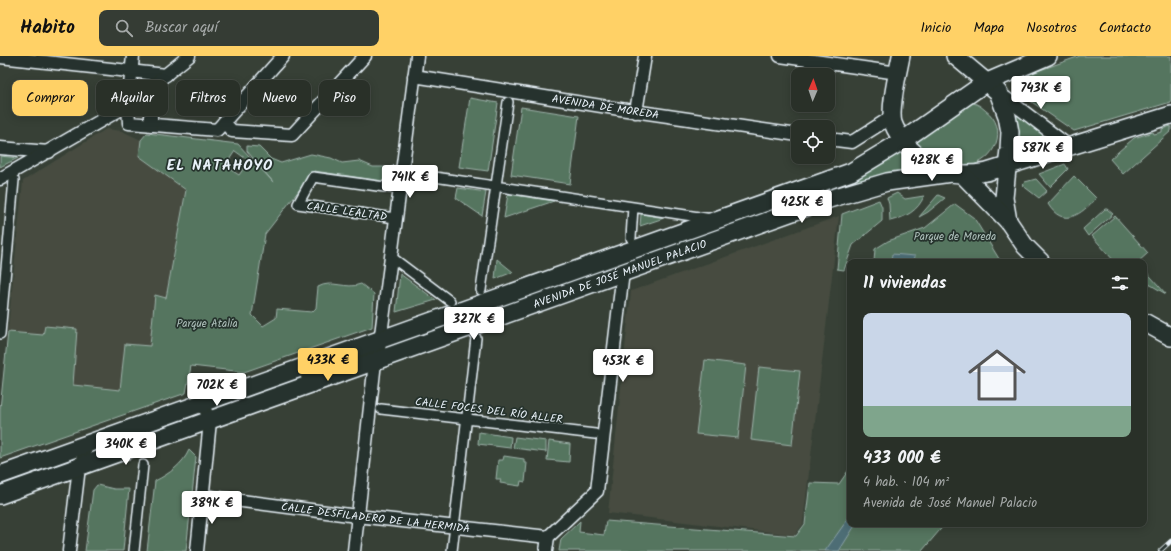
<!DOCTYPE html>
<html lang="es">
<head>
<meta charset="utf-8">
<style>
  body { margin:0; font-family:Kalam,sans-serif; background:#353c34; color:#f1f3f6; height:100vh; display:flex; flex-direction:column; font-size:15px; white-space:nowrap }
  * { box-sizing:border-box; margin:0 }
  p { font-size:13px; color:#a5a9a8 }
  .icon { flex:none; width:22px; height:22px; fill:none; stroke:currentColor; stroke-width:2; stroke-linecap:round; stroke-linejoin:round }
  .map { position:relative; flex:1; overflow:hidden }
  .side { position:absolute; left:847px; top:203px; width:300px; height:268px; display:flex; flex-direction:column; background:#293028; border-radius:8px; box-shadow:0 2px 10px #0003,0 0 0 1px #454b45 }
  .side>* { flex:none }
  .banner { position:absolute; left:12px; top:24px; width:380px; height:36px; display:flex; gap:8px }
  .needle { width:26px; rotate:2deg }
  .controls { position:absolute; left:791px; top:12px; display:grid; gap:8px }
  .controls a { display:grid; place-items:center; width:44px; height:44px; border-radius:8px; background:#293028; box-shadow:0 2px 10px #0003,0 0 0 1px #454b45; font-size:20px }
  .price { position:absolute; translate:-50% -34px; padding:0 9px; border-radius:4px; background:#fff; color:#222; font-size:13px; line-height:26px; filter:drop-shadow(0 1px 2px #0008) }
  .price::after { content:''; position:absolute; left:50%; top:24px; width:12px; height:9px; margin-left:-6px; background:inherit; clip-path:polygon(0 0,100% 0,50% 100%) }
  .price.current { background:#ffd166; color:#111 }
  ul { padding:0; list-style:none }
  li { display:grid; align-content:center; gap:8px; height:212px; padding:0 16px }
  li span { display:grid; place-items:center; height:124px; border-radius:8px; color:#555 }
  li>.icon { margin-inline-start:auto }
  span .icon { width:72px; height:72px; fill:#fffc; stroke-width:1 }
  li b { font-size:17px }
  h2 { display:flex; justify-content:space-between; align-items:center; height:48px; padding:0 16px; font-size:17px }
  .chip { padding:0 14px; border-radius:8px; background:#293028; box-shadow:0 2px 10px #0003,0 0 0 1px #454b45; font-size:14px; line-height:36px }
  .chip.current { background:#ffd166; color:#111 }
  header { display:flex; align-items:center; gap:24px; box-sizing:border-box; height:56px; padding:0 20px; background:#ffd166; color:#111 }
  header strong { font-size:19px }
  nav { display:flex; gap:22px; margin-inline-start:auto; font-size:14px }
  .search { width:280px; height:36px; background:#353c34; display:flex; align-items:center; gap:10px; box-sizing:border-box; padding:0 14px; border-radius:8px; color:#a5a9a8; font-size:15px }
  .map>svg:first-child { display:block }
</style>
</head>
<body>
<header>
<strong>Habito</strong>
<div class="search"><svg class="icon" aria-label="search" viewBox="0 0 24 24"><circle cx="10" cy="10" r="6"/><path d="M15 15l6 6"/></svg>Buscar aquí</div>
<nav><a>Inicio</a><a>Mapa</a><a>Nosotros</a><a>Contacto</a></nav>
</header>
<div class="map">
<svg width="1171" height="495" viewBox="0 0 1171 495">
  <rect width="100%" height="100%" fill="#374036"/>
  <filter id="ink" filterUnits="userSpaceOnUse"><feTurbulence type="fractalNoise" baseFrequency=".025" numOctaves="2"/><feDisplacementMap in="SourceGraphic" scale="8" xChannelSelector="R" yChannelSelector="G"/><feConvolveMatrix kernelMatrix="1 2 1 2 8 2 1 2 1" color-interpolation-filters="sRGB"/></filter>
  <g filter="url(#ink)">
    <path fill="#464c40" d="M106,73L122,75L141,84L139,100L186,134L147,351L0,402V350L23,125Z
      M839,160L803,468L795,479L608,457L631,235Z"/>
    <path fill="#55755e" stroke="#9eb3ab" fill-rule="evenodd" d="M1080,0H1171V46L1074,75L1020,38L1034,28L1029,18Z
      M470,42L498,47L488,115L459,111Z
      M969,47C977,47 979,49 985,54C1010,72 995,106 968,110C947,114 928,98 913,86Z
      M521,51L579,60L570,128L511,119Z
      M1012,52L1048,83V88L1017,98Z
      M1171,70V75L1123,118L1110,103L1134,82L1153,76L1154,78L1162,76V73Z
      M147,77L238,88L274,127L247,95V90L259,91L271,103L281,107L311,98L331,102L342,107L359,105L373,111H393L390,126L314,115L265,178L252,259L263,270L276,262L277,253L312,256L316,252L318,231C332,223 346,234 361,228L374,238L372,271L244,316L191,310L186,337L0,402V353L8,276L43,279L45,270L77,273L73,329L120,334L125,288L150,290L155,239L166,242L186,134L139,100L141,84ZM235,95L249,105L239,119L225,110Z
      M902,95L928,114L411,287L407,282Z
      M0,100L18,102L0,111Z
      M1065,108L1068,113L1050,131L1039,118Z
      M1074,120L1096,142C1082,158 1063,173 1048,148Z
      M1036,123L1047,135L1039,142L1022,129L1025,126Z
      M458,132L486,136L482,160L456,142Z
      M897,137L905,143L924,140C918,155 906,161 890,165L889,148L887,142Z
      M508,138L554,145L504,162Z
      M938,139L945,142L928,156L919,161Z
      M879,144L882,151V165L853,189L844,214L837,213L842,158Z
      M955,148L974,162L1001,206H874L875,193L888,185L925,172Z
      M1105,153H1107L1113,158L1088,180L1083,173Z
      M641,158H642L664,162L640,170Z
      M1115,160L1148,197L1138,206H1115L1092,180Z
      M497,203L513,216L495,223Z
      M1144,213L1166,238L1144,225Z
      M400,218L436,244L396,256Z
      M705,304L746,309L738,382L696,378Z
      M759,311L800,315L792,389L751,384Z
      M479,376L511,381L510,392L478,388Z
      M515,381L546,385V396L513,392Z
      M549,385L570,388L569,406L547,404Z
      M189,394L196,401L186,495H147L155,425C169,418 183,408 189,394Z
      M74,400L76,404L0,433V424Z
      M504,400L524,403V407H527L525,426L521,425L520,430L500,427L501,423H496L498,404H503Z
      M850,412V468H945L922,495H559L561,483L580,465L579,476L604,479L606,465L796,480L805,468L810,427L839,428Z
      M97,429L114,433H129L123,495H85L93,434Z"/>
    <path fill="#4d6d74" stroke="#8ba2a9" d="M892,198L915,200L914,206H891Z
      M850,457V468H856L839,495H825L845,467Z"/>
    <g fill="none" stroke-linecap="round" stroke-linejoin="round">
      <defs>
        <path id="pedestrian" d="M395,115L712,163
          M395,162L298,148L313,121L399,133
          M631,182L633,151
          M390,200L450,245
          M481,234L508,46
          M0,278L14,124
          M381,353L595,378
          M455,463L476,282
          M134,495L143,409
          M452,495L454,478"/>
        <g id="minor">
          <path d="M133,0L128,49L129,67L217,74L283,0"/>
          <path d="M780,0L898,17"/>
          <path d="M0,1L166,19"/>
          <path id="s1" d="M414,20L620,53L798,79"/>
          <path d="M151,32V69"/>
          <path d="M998,36L1070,91"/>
          <path d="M636,56L645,0"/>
          <path d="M224,66L232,75L292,79L365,0"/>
          <path d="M828,83L852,86L893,60"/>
          <path d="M0,92L49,96"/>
          <path d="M0,123L128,49L189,0"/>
          <path d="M307,320L379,294L417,0"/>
          <path id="s2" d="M204,440L357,460L548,481"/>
          <path d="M69,495L79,411L88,388"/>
          <path d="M197,495L210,365L202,346"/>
          <path d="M354,495L375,306"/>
          <path d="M546,495L548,481L597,435L623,216"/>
        </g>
        <g id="secondary">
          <path d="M901,0C898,16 889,52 893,67C896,76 903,85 909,92C933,116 953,122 987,116L1171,59"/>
          <path d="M955,0L998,36L1007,60L1010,76L1009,93L1004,142L1008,165"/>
          <path d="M963,119L1008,165L1025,190L1041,206"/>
          <path d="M1144,266L1171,281"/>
          <path d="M0,419L851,116L902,85L985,27L1048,0"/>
          <path id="s3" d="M0,439L829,143L887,126L951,117"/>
        </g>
      </defs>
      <use href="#pedestrian" stroke="#e8f1f8" stroke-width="12"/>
      <use href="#minor" stroke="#e8f1f8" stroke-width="15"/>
      <use href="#secondary" stroke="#e8f1f8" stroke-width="20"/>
      <use href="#pedestrian" stroke="#26332d" stroke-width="9"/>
      <use href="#minor" stroke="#26332d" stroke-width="12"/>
      <use href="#secondary" stroke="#26332d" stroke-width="17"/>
      <defs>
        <path id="rail" d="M1160,495L1171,485"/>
      </defs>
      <use href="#rail" stroke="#e8f1f8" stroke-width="4.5"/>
      <use href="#rail" stroke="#26332d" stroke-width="3" stroke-dasharray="9" stroke-linecap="butt"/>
    </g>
  </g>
  <g text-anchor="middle" stroke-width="3.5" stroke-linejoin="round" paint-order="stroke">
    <g font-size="11" fill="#e8f1f8" stroke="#26332d">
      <text dy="4" stroke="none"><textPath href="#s1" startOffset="194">AVENIDA DE MOREDA</textPath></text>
      <text transform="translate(347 155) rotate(8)" y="4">CALLE LEALTAD</text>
      <text dy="4" stroke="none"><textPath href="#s3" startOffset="658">AVENIDA DE JOSÉ MANUEL PALACIO</textPath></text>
      <text transform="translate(489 354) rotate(7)" y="4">CALLE FOCES DEL RÍO ALLER</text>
      <text dy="4" stroke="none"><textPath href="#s2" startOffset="173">CALLE DESFILADERO DE LA HERMIDA</textPath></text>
    </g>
    <g font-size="11" fill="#adbfba" stroke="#26332d">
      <text x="955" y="184">Parque de Moreda</text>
      <text x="207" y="271">Parque Atalía</text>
    </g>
    <g font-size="15" font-weight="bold" letter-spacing="1" fill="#e8f1f8" stroke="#26332d">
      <text x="220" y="114">EL NATAHOYO</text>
    </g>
  </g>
</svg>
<div class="controls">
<a><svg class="needle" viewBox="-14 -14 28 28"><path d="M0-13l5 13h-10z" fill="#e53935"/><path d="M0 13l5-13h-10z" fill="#a5a9a8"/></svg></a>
<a><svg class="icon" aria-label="locate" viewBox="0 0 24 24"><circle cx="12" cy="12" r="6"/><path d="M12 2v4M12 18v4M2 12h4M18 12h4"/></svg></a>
</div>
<b class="price" style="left:1041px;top:54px">743K €</b>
<b class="price" style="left:1043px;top:114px">587K €</b>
<b class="price" style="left:932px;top:126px">428K €</b>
<b class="price" style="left:410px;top:143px">741K €</b>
<b class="price" style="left:802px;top:168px">425K €</b>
<b class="price" style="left:474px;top:285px">327K €</b>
<b class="price current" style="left:328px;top:326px">433K €</b>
<b class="price" style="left:623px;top:327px">453K €</b>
<b class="price" style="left:217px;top:351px">702K €</b>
<b class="price" style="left:126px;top:410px">340K €</b>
<b class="price" style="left:212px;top:469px">389K €</b>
<div class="banner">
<a class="chip current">Comprar</a>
<a class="chip">Alquilar</a>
<a class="chip">Filtros</a>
<a class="chip">Nuevo</a>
<a class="chip">Piso</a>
</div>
<section class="side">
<h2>11 viviendas<svg class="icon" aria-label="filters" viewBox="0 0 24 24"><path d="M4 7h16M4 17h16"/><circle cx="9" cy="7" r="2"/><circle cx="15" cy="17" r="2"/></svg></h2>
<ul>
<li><span style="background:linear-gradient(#c9d6e8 75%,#7fa58c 0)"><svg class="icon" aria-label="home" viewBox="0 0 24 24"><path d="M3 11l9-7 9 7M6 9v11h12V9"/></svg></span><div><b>433 000 €</b><p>4 hab. · 104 m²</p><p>Avenida de José Manuel Palacio</p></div></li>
</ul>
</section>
</div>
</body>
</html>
